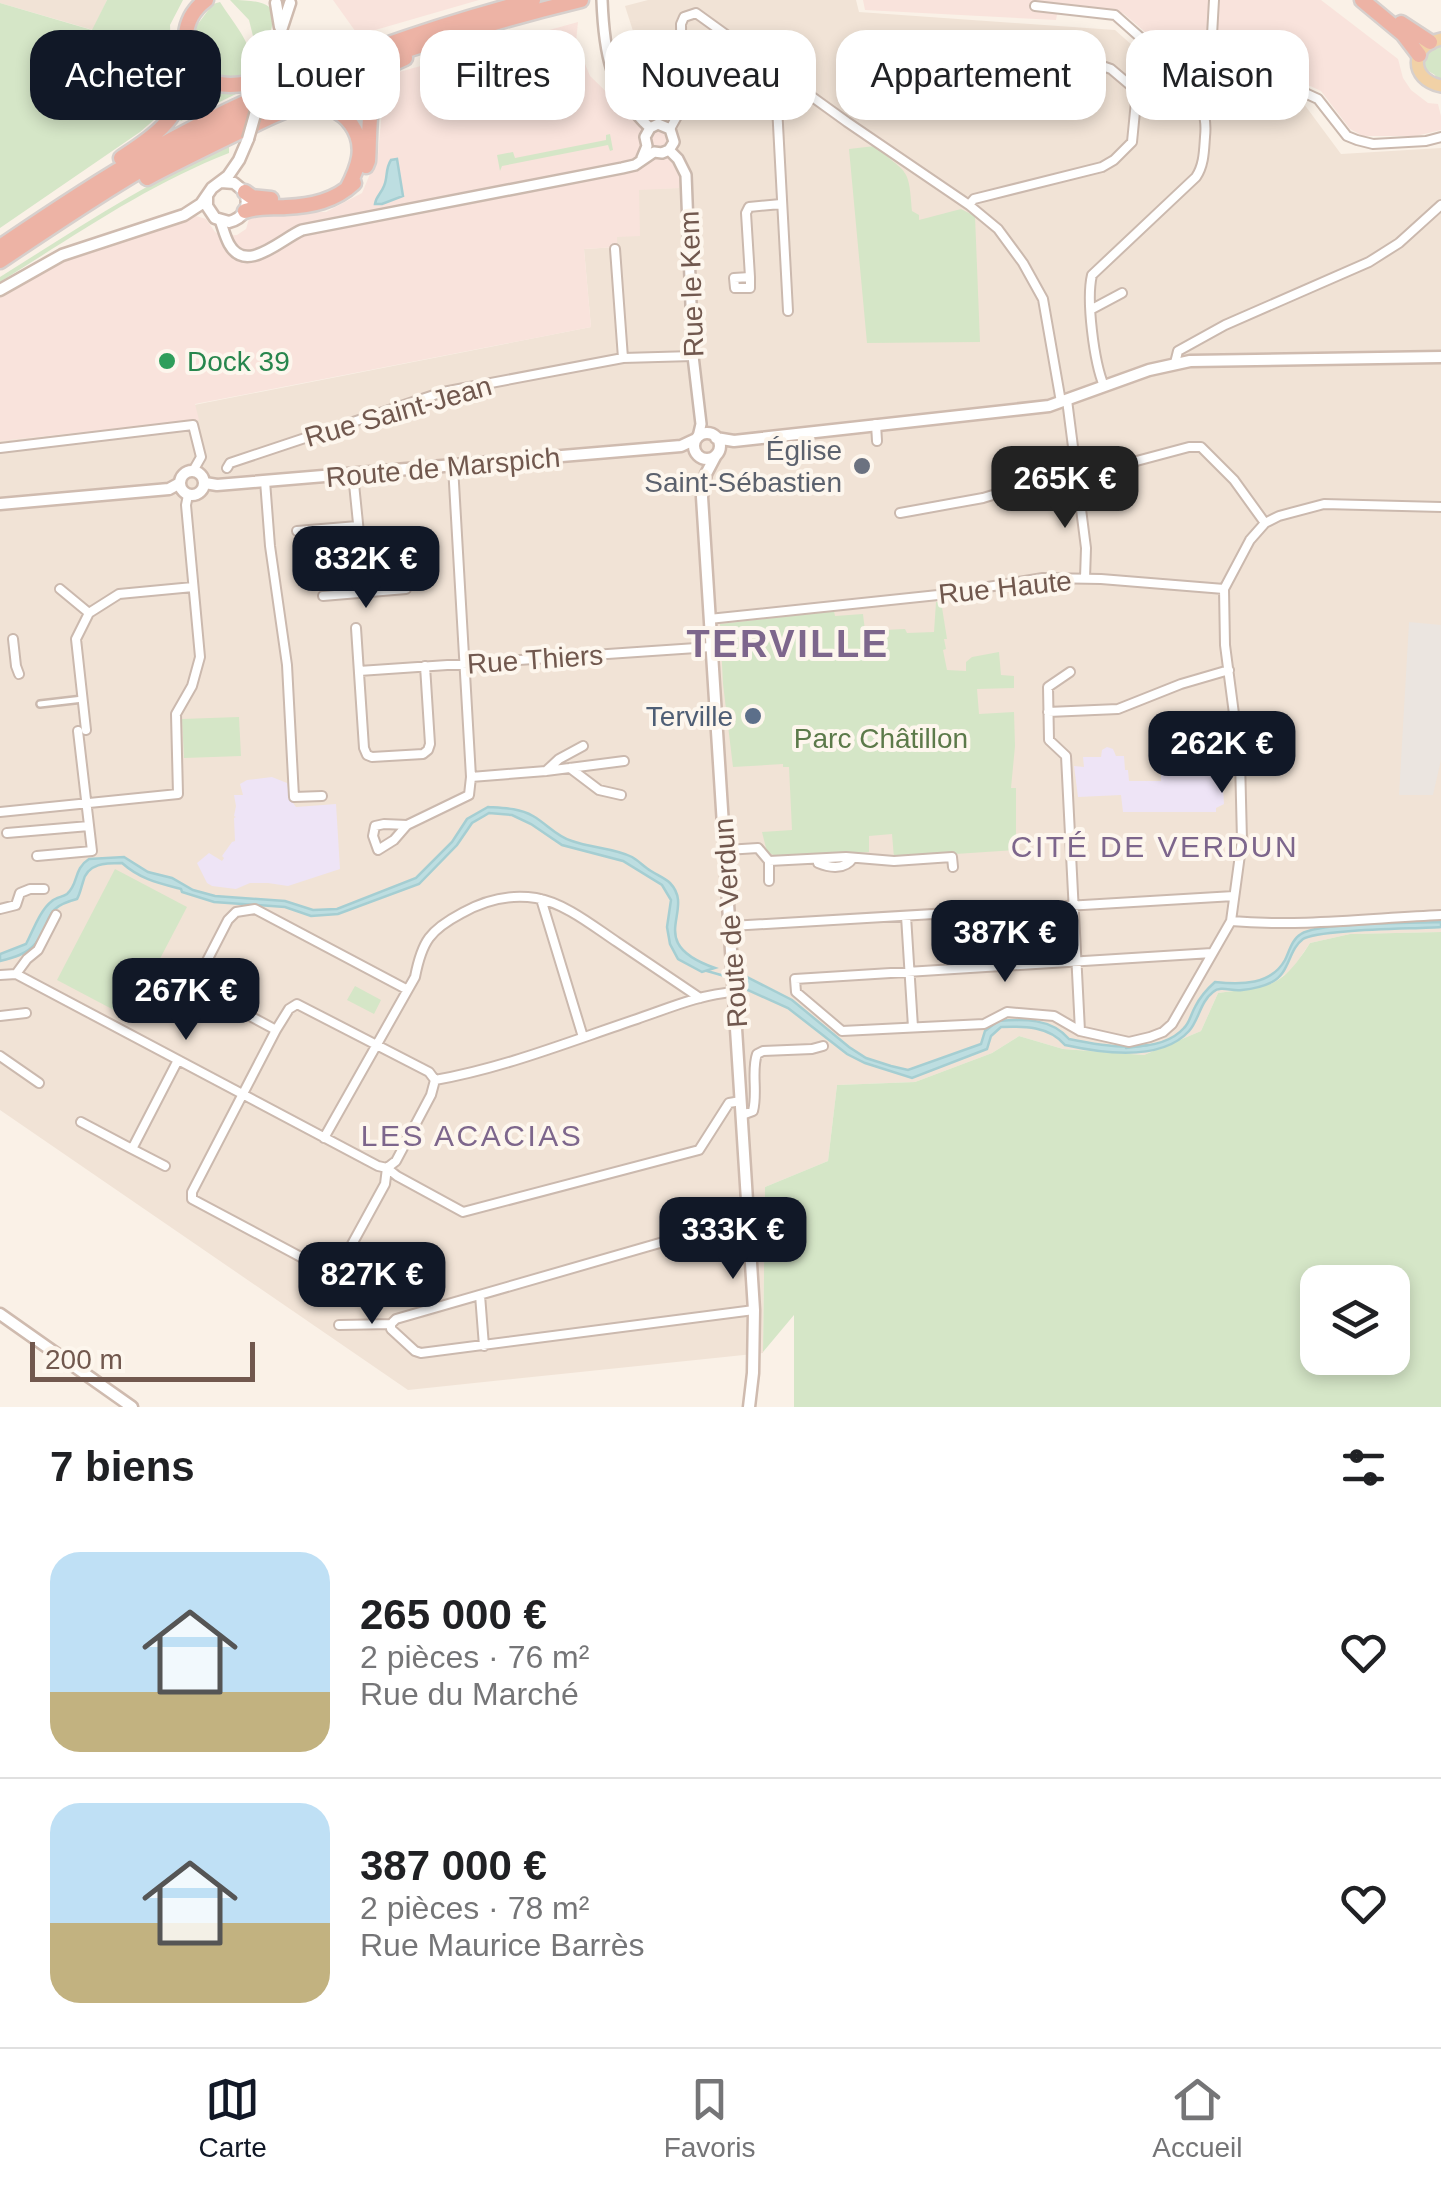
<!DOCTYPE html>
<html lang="fr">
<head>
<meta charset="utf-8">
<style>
  body { margin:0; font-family:Helvetica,sans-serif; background:#f2f2f2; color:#202124; height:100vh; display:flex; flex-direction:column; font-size:38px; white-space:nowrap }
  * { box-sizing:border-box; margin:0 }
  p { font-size:32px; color:#757577 }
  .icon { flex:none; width:55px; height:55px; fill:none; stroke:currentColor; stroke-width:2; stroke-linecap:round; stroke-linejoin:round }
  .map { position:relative; height:1407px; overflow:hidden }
  .sheet { display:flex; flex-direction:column; background:#fff; flex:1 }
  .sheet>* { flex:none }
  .hud { position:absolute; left:30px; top:30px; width:1382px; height:90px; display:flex; gap:20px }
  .tools { position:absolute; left:1300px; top:1265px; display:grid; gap:20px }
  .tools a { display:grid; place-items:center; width:110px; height:110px; border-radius:20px; background:#fff; box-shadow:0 5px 15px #0003; font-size:50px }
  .scale { position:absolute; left:30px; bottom:25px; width:225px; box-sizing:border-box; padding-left:10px; border:5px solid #71584e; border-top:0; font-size:28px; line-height:35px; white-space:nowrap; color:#71584e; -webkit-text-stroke:8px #fdf6ed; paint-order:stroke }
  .price { position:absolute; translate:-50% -85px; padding:0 22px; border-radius:20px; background:#111827; color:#fff; font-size:32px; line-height:65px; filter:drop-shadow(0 2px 5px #0008) }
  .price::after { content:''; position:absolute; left:50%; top:60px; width:30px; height:22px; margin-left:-15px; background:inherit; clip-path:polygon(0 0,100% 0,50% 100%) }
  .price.active { background:#222; color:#fff }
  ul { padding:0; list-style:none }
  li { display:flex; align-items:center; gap:30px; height:250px; padding:0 50px }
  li+li { border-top:2px solid #e0e0e0 }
  li span { display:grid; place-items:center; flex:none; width:280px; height:200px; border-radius:30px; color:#555 }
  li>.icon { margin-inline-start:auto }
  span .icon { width:120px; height:120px; fill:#fffc; stroke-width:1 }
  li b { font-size:42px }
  h2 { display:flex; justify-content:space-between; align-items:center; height:120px; padding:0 50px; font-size:42px }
  .chip { padding:0 35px; border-radius:30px; background:#fff; box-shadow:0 5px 15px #0003; font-size:35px; line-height:90px }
  .chip.active { background:#111827; color:#fff }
  .tabs { display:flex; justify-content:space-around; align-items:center; height:140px; border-top:2px solid #e0e0e0; background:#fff; font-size:28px; color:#757577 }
  .tabs a { display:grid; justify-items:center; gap:5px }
  .tabs .active { color:#111827 }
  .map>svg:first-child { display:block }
</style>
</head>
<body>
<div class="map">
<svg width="1441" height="1407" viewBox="0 0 1441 1407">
  <rect width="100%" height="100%" fill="#faf1e7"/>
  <path fill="#f1e3d6" d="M0,0H107L93,30L0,3Z
    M648,0H856L859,12L1115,30L1150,61L1231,98L1298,96L1341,154L1441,148V932L1350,934L1310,943L1293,968L1270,986L1218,993L1201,1031L1144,1055L1063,1049L1019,1036L992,1053L915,1082L837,1085L828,1161L765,1187L763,1353L408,1390L0,1110V441L198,420L194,405L591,327L584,249L617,247V237L638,189L679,188V165L666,134L625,6Z"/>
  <path fill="#f9e3dc" d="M333,0H479L358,35Z
    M863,0H1321L1398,59L1403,78L1411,90L1428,103L1438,104L1441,116V130L1416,136H1363L1350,129L1321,91L1310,86L1278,83L1244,85L1232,82L1215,68L1204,65L1192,72L1124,14L1111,9L1059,4L1056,20L865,10Z
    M578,22L576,42L590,76L621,106L666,134L679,165V188L639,190L640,236L617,237V247L584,249L591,327L195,404L199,420L0,441V296L45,270L83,253L196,216L206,219L215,232L223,236L237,235L246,229L249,219L259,212H326L362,193L378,155L383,99L392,74Z"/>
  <path fill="#ebe5e0" d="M1409,622L1441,625V760L1433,795H1399Z"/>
  <path fill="#eee4f6" d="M1107,747L1113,749L1116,756H1124L1125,770H1128L1129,781H1161V769L1207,767V771H1219V774H1222L1224,804L1216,808V812H1123L1121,795L1078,797L1074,766L1084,767L1083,757H1101L1102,750Z
    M272,777L287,783L290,799L296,807L336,804L340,869L288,886L268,883H250L236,889L212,886L207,883L197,863L209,853L222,861L224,858L222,856L232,842L235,841L234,818L236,817L234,816L236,806L234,795H243L240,784L247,780Z"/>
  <path fill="#d5e6c7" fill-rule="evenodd" d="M107,0H183L170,25L173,91L163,112L140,132L0,228V3L92,30Z
    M230,0C285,0 278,13 261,57L258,56L249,20Z
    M220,2C233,23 258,49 252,76C242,73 238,77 228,76C201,75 195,52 194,29L213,4Z
    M1441,45V81H1437L1435,75L1425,69V57L1428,51Z
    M189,74L218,90L236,94L181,121L178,118L186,91Z
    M369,82L365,127L361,129C348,104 333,99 307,98L340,84L361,85Z
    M610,134L613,150L610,151L608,145L502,166L500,171L497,155L513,152L515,158L606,140V135Z
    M229,145V153C147,185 74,236 0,282V277C75,230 148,181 229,145Z
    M875,146C907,175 909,165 912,211L919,215V220L961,209L975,216L980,342L867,343L849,149Z
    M941,601L947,639H944L946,649L943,650L947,670L966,671V662L972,657L999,652L1001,675L1014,676V688L977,689L979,714L1014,712L1015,746L1011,788H1016V850L894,858L892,834L869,836V852L780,858L767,852L762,832L792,830L789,767H783V764L733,767L723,684L720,624L834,611L835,616L863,614L865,631L905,629L907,633L934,632L936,602Z
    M239,717L241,756L184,758L182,719Z
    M115,869L187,907L129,1018L57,980Z
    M1441,932V1407H794V1315L763,1352L765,1187L828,1161L837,1085L915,1082L992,1053L1019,1036L1063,1049L1144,1055L1201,1031L1218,993C1270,986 1280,990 1310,943L1350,934ZM1318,1282H1392V1358H1318Z
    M355,986L381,1000L374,1014L347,1000Z"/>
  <path fill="#bddee1" stroke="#a5ced2" stroke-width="2.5" d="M397,159L403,196L382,204H375C376,196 381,194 384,186C388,177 385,169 391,160Z
    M488,807C504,808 519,808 533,816C547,824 557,837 572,841C591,848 614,848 632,857C639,861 644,867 651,871C657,875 665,878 670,883C697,911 642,942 715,968L702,972L678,959L670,944L667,927L671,900L662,885L623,861L562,845L531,824L512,815L489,813L484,816L472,823L457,845L419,884L338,914L311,916L285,907L214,902L182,892L181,889C158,883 140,879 122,863C106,863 87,863 83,882C81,888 80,894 77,899C42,908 53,920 36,943C27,954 13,958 0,961V954L26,944C33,931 40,910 52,901C56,897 63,897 67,894C79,884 73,869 89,859L124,857L148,872L172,878L193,890L215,896L285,901L313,910L337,909L416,878L452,842L467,819Z
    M1441,922V927C1417,929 1318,929 1303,939C1288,950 1290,973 1272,982C1264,986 1251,989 1242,990C1232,992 1221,985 1213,992C1200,1002 1199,1020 1189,1031C1161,1062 1101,1053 1065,1045C1049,1026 1024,1026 1001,1027L991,1036L987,1049L912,1078L865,1063L847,1054L788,1008L741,987V974L792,1000L849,1047L866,1058L891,1066L908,1070L981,1044L985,1031L998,1021C1024,1019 1051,1018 1069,1039C1102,1046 1159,1056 1184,1028C1190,1022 1191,1014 1195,1007C1200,997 1207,989 1215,982C1241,985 1271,985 1285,960C1289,952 1292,939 1301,934C1319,922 1414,923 1441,922Z"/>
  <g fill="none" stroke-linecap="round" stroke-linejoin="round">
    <path stroke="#a5ced2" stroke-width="2.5" d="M707,971L728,977
      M1126,1048L1148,1045"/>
    <defs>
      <path id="pedestrian" d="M40,704L83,699"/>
      <path id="minor" d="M1035,6L1115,15L1193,84L1224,92L1305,93L1318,99L1347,136L1357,140L1373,144L1426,141L1441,137
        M875,46L1082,59L1111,69L1137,91L1132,142L1114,160L1102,167L974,199L969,205
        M775,69L788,311
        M1209,88L1214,0
        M670,129L681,109L682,97L681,24L684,17L696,13L847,122L969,205L998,229L1023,263L1043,299L1061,402
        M615,249L623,358
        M750,277L734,278L735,288H750V277L746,213L749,207L781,204
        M1092,309L1122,293
        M1175,363L1178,351L1225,325L1369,262L1399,243L1441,205
        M1104,386C1094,362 1086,300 1092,275L1196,177C1204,165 1204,151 1205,137C1210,87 1174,92 1137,91
        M1067,400L1086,548L1085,578
        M876,424L877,441
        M0,448L193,425L201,457L193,471
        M227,468L230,463L443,392L623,358L693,356
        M1077,468L1129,463L1189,447H1201L1234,480L1265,523
        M353,474L359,533L377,543L380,591
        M265,481L270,546L287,665L294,797L322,796
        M900,513L983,498L1019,487L1045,488L1078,484
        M297,531L358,526
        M60,589L89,613
        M323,596L406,589
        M709,619L938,595L1043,578L1101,579L1224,589
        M356,628L364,748L367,755L372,757L423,754L428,750L430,744L425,666
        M13,639L16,666L19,674
        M359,671L711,647
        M1070,672L1048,687L1049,740L1066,756L1080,1031
        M1048,712L1118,709L1181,684L1229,670
        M86,730L76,639L89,613L119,594L193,587
        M570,768L599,790L621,795
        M546,771L559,759L583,746
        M471,777L546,771L624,761
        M0,812L178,794L176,714L192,686L200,657L186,505L188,495
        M407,825L384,824L375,826L373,836L378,850L394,840L407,825L469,795L471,777L453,466
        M7,833L89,826
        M726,850L758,848L769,861
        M37,856L92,851L78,731
        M817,859L818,863C830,868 845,870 853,858
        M769,881V861L846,857L894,861L952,857L953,867
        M541,899L583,1037
        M0,909L16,905L20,893L30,889H44
        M906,916L913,1027
        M1231,921C1300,927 1372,918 1441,915
        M731,926L1234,896
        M1212,953L795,979L796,992L842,1031L984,1024L1007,1012L1054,1016L1080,1031L1129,1042L1150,1037L1163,1032L1172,1024L1231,921L1242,840L1240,760L1225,645L1224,589L1250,540L1265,523L1279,516L1324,504L1441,507
        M16,974L378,1166L387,1168L397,1176L463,1212L699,1150L729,1103L741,1101
        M16,974L27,959L38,950L56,915
        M0,975L16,974
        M0,1016L26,1013
        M276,1030L194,986L228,920L236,912L255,909L406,989
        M0,1056L39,1083
        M435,1080C504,1068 571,1041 637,1019C669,1008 701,994 735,992
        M742,1115L753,1111C758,1092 751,1071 757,1054L763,1051L812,1049L823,1046
        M81,1122L132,1149L178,1060
        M324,1138L415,977C422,941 430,930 462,913C485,900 510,894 536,898C565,903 593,926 617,942C645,961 672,979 700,998
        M132,1149L165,1166
        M387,1168L385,1184L339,1268L327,1271L192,1199V1192L276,1030L289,1009L297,1004L429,1072L435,1080
        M387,1168L396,1161L431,1095L435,1080
        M749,1209L715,1214L691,1234L396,1319L391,1324V1329L415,1351L421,1353L754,1310
        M480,1295L484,1346
        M339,1325L391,1324"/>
      <path id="tertiary" d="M602,0C604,52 610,91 650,128
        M650,128L658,124L670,129L674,142L669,150
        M669,150L678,159L686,175L693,356L701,424L698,437
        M642,158L647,146L645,137L650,128
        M220,220C223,228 225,237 229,244C246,275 281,239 302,230L622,168L635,165L654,152L662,153L669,150"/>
      <path id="secondary" d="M276,3L280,27
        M266,76L290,3
        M207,197V206L215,218L229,222C244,218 250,207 245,192L234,183L221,182
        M0,290L62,255L184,215L201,204L212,188L228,176L239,160L248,139
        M694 446a13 13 0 1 1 26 0a13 13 0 1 1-26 0Z
        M716,438L734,441L1049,406L1149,370L1190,361L1441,357
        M716,455L706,474L702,497L754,1310L753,1373L749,1407
        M180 483a12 12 0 1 1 24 0a12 12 0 1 1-24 0Z
        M205,483L217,485L681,446L696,439
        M0,504L169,489L180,483
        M0,1314L132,1407"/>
      <path id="primary" d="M1441,39C1410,46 1409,79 1441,86"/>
      <path id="motorway" d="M206,0C190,12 183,29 187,49C200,118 292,69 331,54
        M1362,0L1403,34L1419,55
        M1401,23L1430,42
        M121,158C146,141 179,122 181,89C182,73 177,57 178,41
        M366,166L368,161C370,137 367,89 383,71C389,65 398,61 405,58
        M147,178C179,161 212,145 245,129C265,120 288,106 311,105C326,105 342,111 351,124C367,146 358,168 347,189
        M245,192L252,197L271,199
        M245,211C259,206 271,208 286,207C311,206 335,201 354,183
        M0,247C47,215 93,184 142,156C265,85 396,36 533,0
        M0,261C76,210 152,159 235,119C346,66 462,29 581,0"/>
    </defs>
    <use href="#pedestrian" stroke="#cbb9ae" stroke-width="10"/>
    <use href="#minor" stroke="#cbb9ae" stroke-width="12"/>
    <use href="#tertiary" stroke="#cbb9ae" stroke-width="14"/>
    <use href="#secondary" stroke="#cfbbaf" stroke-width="15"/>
    <use href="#primary" stroke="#d7d0cd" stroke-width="16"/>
    <use href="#motorway" stroke="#d7d0cd" stroke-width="19"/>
    <use href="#pedestrian" stroke="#fff" stroke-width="5"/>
    <use href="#minor" stroke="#fff" stroke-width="8"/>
    <use href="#tertiary" stroke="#fff" stroke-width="9"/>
    <use href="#secondary" stroke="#fff" stroke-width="10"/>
    <use href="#primary" stroke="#f1d1a6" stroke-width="11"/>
    <use href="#motorway" stroke="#edb3a5" stroke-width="14"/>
    <defs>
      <path id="secondary-bridge" d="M248,139L266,76"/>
    </defs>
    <use href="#secondary-bridge" stroke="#cfbbaf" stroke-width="15" stroke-linecap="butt"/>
    <use href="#secondary-bridge" stroke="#fff" stroke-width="10"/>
  </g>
  <circle fill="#2e9e5b" stroke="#fdf6ed" stroke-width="4" cx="167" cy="361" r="10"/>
  <circle fill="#6b7280" stroke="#fdf6ed" stroke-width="4" cx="862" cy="466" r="10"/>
  <circle fill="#5c6f8a" stroke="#fdf6ed" stroke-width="4" cx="753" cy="716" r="10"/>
  <g text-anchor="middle" stroke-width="8" stroke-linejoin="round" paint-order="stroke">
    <g font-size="28" fill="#71584e" stroke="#fdf6ed">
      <text transform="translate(691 284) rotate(-92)" y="10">Rue le Kem</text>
      <text transform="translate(398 411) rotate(-16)" y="10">Rue Saint-Jean</text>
      <text transform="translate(443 467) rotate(-5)" y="10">Route de Marspich</text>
      <text transform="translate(1005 587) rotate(-6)" y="10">Rue Haute</text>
      <text transform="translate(535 659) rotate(-4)" y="10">Rue Thiers</text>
      <text transform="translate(730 923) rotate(-94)" y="10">Route de Verdun</text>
    </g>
    <g font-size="28" fill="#27864d" stroke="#fdf6ed" text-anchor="start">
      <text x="187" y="371">Dock 39</text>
    </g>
    <g font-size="28" fill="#5b616d" stroke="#fdf6ed" text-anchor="end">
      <text x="842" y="460">Église<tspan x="842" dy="32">Saint-Sébastien</tspan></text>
    </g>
    <g font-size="28" fill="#4e5e75" stroke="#fdf6ed" text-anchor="end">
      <text x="733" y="726">Terville</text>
    </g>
    <g font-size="28" fill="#5c7a4a" stroke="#fdf6ed">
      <text x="881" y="748">Parc Châtillon</text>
    </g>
    <g font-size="30" letter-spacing="2.5" fill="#7d668c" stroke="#fdf6ed">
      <text x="1155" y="857">CITÉ DE VERDUN</text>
      <text x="472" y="1146">LES ACACIAS</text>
    </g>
    <g font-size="38" font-weight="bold" letter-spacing="2.5" fill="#7d668c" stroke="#fdf6ed">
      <text x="788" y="657">TERVILLE</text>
    </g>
  </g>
</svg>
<div class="tools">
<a><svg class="icon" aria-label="layers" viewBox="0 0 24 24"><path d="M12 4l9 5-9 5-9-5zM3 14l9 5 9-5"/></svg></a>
</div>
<div class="scale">200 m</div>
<b class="price active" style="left:1065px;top:531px">265K €</b>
<b class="price" style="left:366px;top:611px">832K €</b>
<b class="price" style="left:1222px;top:796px">262K €</b>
<b class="price" style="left:1005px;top:985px">387K €</b>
<b class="price" style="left:186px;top:1043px">267K €</b>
<b class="price" style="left:733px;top:1282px">333K €</b>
<b class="price" style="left:372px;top:1327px">827K €</b>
<div class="hud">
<a class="chip active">Acheter</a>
<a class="chip">Louer</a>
<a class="chip">Filtres</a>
<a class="chip">Nouveau</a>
<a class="chip">Appartement</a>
<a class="chip">Maison</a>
</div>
</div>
<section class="sheet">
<h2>7 biens<svg class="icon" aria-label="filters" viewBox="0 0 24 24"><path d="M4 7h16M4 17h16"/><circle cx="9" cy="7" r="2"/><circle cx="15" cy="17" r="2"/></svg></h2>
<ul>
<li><span style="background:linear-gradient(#bfe0f5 70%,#c2b280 0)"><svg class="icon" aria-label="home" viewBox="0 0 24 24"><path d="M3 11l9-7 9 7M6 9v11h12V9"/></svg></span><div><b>265 000 €</b><p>2 pièces · 76 m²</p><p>Rue du Marché</p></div><svg class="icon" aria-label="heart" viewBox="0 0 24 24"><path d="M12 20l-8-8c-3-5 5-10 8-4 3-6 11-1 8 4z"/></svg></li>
<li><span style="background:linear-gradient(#bfe0f5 60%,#c2b280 0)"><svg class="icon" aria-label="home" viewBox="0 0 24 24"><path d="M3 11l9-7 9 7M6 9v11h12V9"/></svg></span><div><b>387 000 €</b><p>2 pièces · 78 m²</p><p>Rue Maurice Barrès</p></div><svg class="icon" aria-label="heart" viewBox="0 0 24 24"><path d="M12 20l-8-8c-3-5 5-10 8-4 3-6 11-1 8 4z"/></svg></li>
</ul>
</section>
<nav class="tabs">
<a class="active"><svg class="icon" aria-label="map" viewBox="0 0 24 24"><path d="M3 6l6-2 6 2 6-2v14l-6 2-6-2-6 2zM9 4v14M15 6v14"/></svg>Carte</a>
<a><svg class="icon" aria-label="saved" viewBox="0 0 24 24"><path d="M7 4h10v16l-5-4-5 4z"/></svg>Favoris</a>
<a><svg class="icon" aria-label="home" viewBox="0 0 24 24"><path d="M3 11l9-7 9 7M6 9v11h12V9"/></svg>Accueil</a>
</nav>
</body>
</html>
